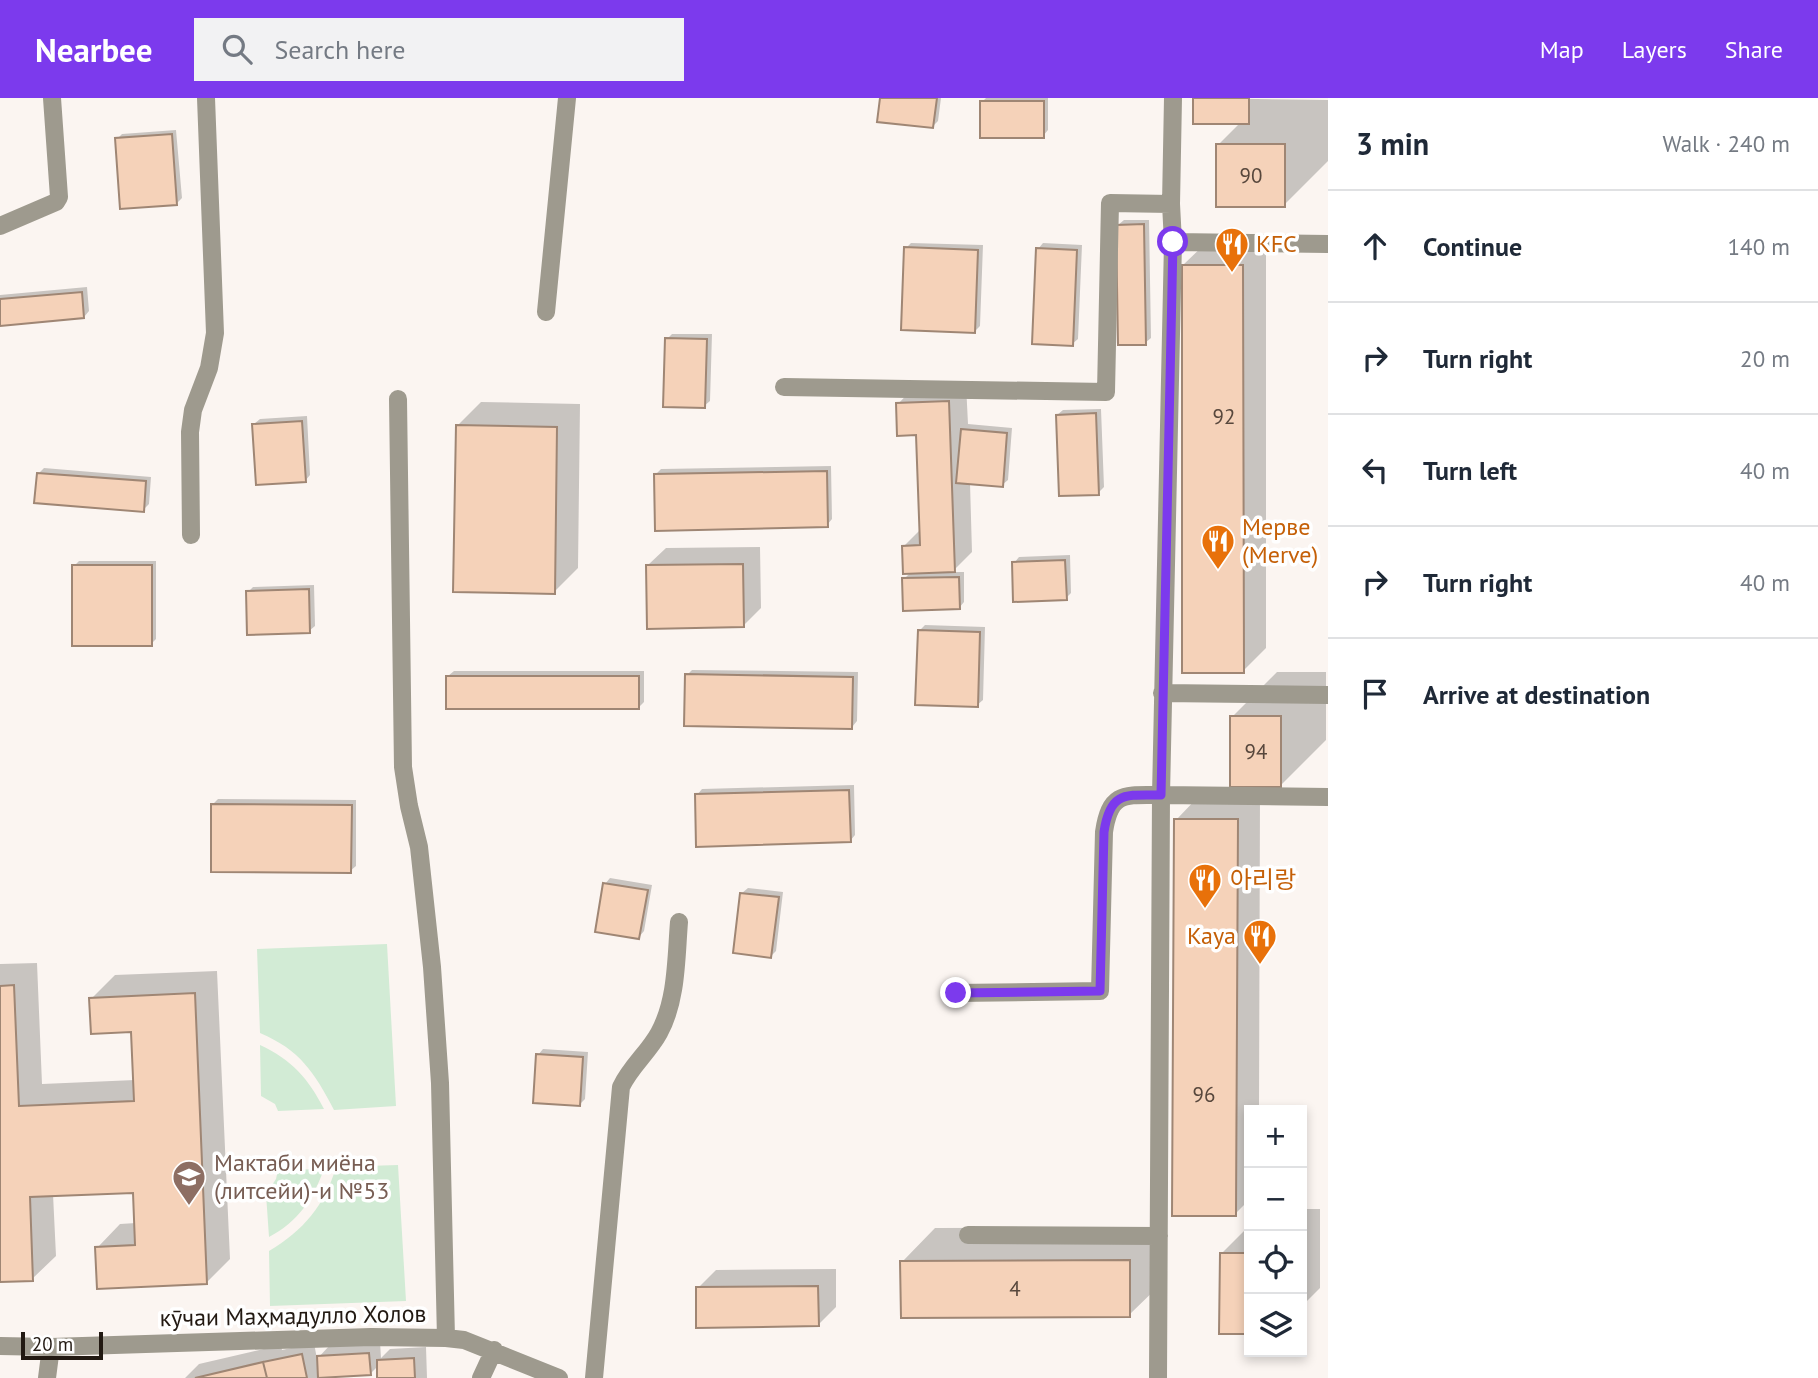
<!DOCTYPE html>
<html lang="en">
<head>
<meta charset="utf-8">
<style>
	:root { --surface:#fff; --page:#f2f2f3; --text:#1f2937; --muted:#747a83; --line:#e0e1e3; --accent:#7c3aed }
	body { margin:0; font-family:"PT Sans","Noto Sans KR",sans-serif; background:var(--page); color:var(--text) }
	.controls { position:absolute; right:21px; bottom:21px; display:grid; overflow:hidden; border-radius:0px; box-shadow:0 4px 10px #0003 }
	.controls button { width:63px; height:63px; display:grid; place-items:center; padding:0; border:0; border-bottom:2px solid var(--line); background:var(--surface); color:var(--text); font:35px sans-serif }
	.scale { position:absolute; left:21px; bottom:18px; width:82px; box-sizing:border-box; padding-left:7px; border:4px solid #221912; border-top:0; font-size:19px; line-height:24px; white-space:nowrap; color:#221912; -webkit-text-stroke:5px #fff; paint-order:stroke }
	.stop { position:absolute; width:21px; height:21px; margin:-16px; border:5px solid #7c3aed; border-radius:50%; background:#fff }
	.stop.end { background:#7c3aed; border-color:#fff; box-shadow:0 2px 7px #0008 }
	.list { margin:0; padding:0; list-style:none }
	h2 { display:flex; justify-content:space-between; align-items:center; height:91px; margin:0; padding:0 28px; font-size:30px }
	h2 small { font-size:23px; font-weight:400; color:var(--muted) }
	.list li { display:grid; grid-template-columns:46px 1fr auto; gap:21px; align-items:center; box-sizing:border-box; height:112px; padding:0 28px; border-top:2px solid var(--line) }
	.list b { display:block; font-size:26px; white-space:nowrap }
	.list em { font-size:23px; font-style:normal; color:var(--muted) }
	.icon { flex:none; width:38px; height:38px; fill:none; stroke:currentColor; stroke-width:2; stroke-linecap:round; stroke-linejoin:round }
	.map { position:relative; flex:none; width:1328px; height:1280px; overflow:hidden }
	header { display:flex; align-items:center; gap:42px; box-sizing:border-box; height:98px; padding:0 35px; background:var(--accent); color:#fff }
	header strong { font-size:33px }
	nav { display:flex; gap:38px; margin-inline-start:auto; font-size:24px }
	.search { width:490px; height:63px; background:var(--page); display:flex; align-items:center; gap:18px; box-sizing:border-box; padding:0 24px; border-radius:0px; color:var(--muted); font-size:26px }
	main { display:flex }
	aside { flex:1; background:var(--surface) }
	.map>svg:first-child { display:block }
</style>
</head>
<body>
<header>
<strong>Nearbee</strong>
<div class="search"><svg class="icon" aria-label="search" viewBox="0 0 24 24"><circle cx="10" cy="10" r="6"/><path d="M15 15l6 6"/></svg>Search here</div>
<nav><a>Map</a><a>Layers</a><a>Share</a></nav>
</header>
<main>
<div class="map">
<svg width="1328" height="1280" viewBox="0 0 1328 1280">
	<rect width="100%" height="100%" fill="#fbf5f1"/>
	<path fill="#d2ebd5" d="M387,846L396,1008L334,1012C314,974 300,952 260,935L257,851Z
		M260,947C292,962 308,980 324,1011L278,1013L275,1006L261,998Z
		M398,1067L406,1203L270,1208L269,1153C303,1133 325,1107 336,1069Z
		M324,1071C313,1101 298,1124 269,1139L266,1096L276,1081L278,1072Z"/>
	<path fill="#0003" d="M882,0H941L938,23L933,28Z
		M986,0H1048V32L1043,38L982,4Z
		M1195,0L1328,2V63L1284,107L1218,47L1240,25Z
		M176,32L182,100L176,106L117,41L122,36Z
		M1124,122H1149L1151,240L1145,245L1118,127Z
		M1207,144H1266V550L1243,573L1183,167Z
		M911,145L983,147L980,228L975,233L906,150Z
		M1043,145L1082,147L1078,241L1072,246L1038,151Z
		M87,189L89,213L84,219L0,226V197Z
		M672,236H712L710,303L704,308L667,241Z
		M966,286L968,326L1012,330L1008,382L1002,387L970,385L972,454L952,474H964V504L959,510L904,481L911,474L904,448L921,431L917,336L898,306L915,288Z
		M481,304L580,306L578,470L554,494L457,328Z
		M1101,311L1104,389L1098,395L1057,317L1063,312Z
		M307,318L310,377L305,383L254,326L260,321Z
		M831,368L832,421L827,427L655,377L661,371Z
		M44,370L151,379L149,406L143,412L38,376Z
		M760,449L761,510L743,528L648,467L666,450Z
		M1070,457L1071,495L1066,500L1014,465L1019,459Z
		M79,463H156V541L151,546L74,468Z
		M314,487L315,528L309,533L248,494L253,489Z
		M925,527L985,529L983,602L977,607L919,533Z
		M692,572L858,574L857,623L852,629L687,577Z
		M454,573H644V604L639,609L448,578Z
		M1277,574H1326V642L1281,687L1232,619Z
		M854,687L855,737L850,743L697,697L702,691Z
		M1199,698L1260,699L1259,1012H1249V1102L1235,1116L1176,722Z
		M218,701L356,702V768L350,773L213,706Z
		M610,780L652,787L644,833L639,839L605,786Z
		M748,790L783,794L776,853L771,858L742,795Z
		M37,865L42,986L135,982L133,932L91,901L115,877L217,873L230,1161L207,1184L97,1150L120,1126L136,1125L135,1093L53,1096L56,1158L32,1181L0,1183V866Z
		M543,951L588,954L585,1001L580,1006L538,957Z
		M1302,1111H1320V1190L1302,1208Z
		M1249,1128V1235L1221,1234V1156Z
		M1163,1129V1184L1129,1217L902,1164L935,1130Z
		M836,1171V1209L818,1227L698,1190L716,1172Z
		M380,1244L381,1260L390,1251L426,1249L427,1280H379V1267L370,1276L321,1280H185L199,1266L281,1247L282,1252L314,1245L317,1261L330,1247Z"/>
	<path fill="#f5d2b9" stroke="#9f8674" stroke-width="2" d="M880,0H937L933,30L877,24Z
		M1193,0H1249V26H1193Z
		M980,3H1044V40H980Z
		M172,36L177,107L120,111L115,40Z
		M1216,46H1285V109H1216Z
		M1144,126L1146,247H1118L1116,127Z
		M904,149L978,152L975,235L901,232Z
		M1036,150L1077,152L1073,248L1032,246Z
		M1182,167H1243L1244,575H1182Z
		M82,194L84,220L0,228V201Z
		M665,240L707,241L705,310L663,309Z
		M949,303L955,474L903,476L902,448L920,447L916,337L897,338L896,305Z
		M1096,315L1099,397L1059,398L1056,317Z
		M302,323L306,384L256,387L252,326Z
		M456,327L557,329L555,496L453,494Z
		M961,331L1007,335L1003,389L956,385Z
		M827,373L828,429L655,433L654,376Z
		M37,375L146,383L144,414L34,405Z
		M1065,462L1067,502L1013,504L1012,464Z
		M743,466L744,529L647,531L646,467Z
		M72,467H152V548H72Z
		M959,479L960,511L903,513L902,480Z
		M309,491L310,535L247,537L246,493Z
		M918,532L980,534L978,609L915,607Z
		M685,576L853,579L852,631L684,628Z
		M446,578H639V611H446Z
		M1230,618H1281V689H1230Z
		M849,692L851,744L696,749L695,696Z
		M211,706L352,707L351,775L211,774Z
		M1174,721H1238L1236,1118H1172Z
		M603,785L648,792L639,841L595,834Z
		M740,795L779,799L771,860L733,855Z
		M14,887L19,1008L134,1003L131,934L91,936L89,900L195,895L207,1186L97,1191L95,1149L135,1147L133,1095L30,1099L33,1183L0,1184V888Z
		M536,956L583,959L580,1008L533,1005Z
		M1220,1155H1249V1236H1219Z
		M1130,1162V1219L901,1220L900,1163Z
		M818,1188L819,1228L696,1230V1189Z
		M369,1255L371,1277L318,1280L317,1258Z
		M302,1256L307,1280H267L263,1264Z
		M414,1260L415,1280H377V1262Z
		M263,1264L267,1280H195Z"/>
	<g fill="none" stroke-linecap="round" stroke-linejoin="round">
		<path stroke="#9e9a8e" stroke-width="18" d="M0,128L56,104L59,99L52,0
			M1173,144L1328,146
			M546,214L567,0
			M784,289L1106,294L1110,105L1171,106
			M398,301L403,669L409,708L419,749L432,869L440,985L446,1240
			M191,437L190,334L193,312L209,270L215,235L206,0
			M1162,595L1328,597
			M956,895L1100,893L1104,734C1110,693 1125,697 1161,697L1173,144L1171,106L1173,0
			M968,1137L1159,1138
			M0,1248L51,1249
			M47,1280L51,1249L371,1239L446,1240L464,1242L559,1280
			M481,1280L494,1252
			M594,1280L621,989C631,968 648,955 659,935C677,902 676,861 679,824
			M1158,1280L1161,697L1328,699"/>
	</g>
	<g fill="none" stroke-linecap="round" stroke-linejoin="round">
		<path stroke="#7c3aed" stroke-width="9" d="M956,895L1100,893L1104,734C1110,693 1125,697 1161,697L1173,144"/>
	</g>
	<defs>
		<symbol id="restaurant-pin" viewBox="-11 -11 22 30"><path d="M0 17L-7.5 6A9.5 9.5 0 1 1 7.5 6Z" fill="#e8710a" stroke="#fff"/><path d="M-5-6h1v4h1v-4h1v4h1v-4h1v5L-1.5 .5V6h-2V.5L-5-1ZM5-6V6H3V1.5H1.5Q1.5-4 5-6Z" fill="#fff"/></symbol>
		<symbol id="school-pin" viewBox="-11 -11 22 30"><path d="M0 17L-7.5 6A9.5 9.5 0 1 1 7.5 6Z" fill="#8d6e63" stroke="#fff"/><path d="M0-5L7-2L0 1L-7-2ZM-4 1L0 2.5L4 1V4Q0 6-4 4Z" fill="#fff"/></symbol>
	</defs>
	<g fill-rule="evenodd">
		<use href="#restaurant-pin" x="1213" y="127" width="38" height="52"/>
		<use href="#restaurant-pin" x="1199" y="424" width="38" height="52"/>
		<use href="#restaurant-pin" x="1186" y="763" width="38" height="52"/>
		<use href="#restaurant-pin" x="1241" y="819" width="38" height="52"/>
		<use href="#school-pin" x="170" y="1060" width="38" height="52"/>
	</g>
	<g text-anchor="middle" stroke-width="7" stroke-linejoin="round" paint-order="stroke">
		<g font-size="21" fill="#57473c">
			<text x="1251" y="85">90</text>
			<text x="1224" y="326">92</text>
			<text x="1256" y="661">94</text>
			<text x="1204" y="1004">96</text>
			<text x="1015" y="1198">4</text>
		</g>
		<g font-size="24" fill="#c56008" stroke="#fff" text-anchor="start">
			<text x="1256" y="154">KFC</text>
			<text x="1242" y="437">Mерве<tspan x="1242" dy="28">(Merve)</tspan></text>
			<text x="1230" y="790">아리랑</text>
			<text x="1236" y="846" text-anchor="end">Kaya</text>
		</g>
		<g font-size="24" fill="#785e54" stroke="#fff" text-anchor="start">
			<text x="214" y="1073">Мактаби миёна<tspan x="214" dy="28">(литсейи)-и №53</tspan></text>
		</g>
		<g font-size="24" fill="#221912" stroke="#fff">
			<text transform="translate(293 1218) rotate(-1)" y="8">кӯчаи Маҳмадулло Холов</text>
		</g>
	</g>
</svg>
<div class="controls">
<button>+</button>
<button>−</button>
<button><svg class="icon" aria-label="locate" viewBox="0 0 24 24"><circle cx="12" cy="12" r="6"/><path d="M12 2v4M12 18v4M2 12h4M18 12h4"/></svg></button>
<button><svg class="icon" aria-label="layers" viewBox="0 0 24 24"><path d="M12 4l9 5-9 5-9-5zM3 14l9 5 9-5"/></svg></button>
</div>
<div class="scale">20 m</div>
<div class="stop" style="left:1173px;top:144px"></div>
<div class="stop end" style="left:956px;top:895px"></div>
</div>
<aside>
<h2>3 min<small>Walk · 240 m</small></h2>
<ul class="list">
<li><svg class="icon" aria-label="ahead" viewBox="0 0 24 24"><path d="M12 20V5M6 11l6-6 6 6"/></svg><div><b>Continue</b></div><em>140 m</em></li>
<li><svg class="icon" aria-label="right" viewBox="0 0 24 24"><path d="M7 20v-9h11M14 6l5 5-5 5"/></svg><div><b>Turn right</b></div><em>20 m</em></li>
<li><svg class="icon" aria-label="left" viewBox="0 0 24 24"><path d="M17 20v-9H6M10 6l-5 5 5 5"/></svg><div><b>Turn left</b></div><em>40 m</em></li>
<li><svg class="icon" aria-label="right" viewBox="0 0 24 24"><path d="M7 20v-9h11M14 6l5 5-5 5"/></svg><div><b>Turn right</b></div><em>40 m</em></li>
<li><svg class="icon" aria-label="arrive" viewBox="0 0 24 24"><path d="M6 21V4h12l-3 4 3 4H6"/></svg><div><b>Arrive at destination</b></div></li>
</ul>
</aside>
</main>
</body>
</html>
